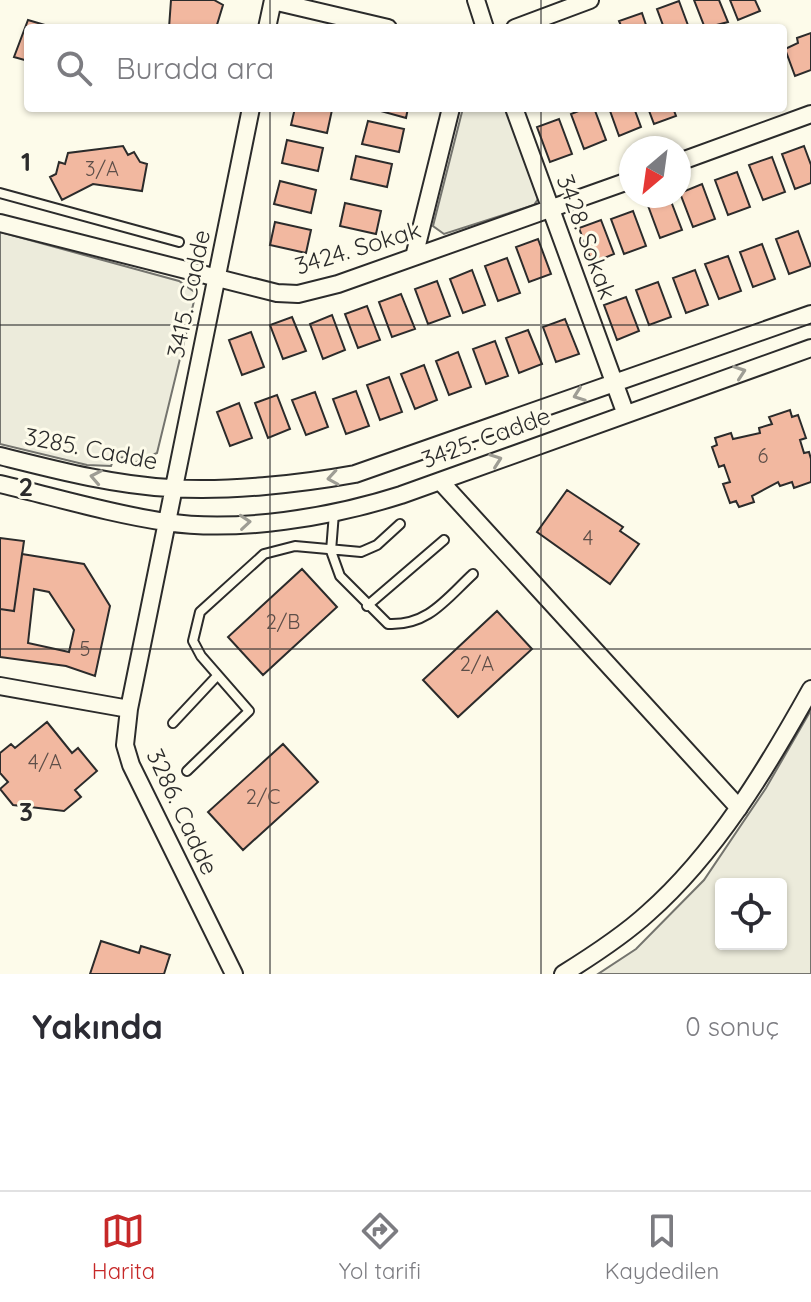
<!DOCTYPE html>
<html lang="tr">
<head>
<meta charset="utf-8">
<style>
	:root { --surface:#fff; --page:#f7f7f7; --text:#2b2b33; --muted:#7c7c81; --line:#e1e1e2; --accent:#c62828 }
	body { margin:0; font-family:Quicksand,sans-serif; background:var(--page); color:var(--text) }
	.controls { position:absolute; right:24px; bottom:24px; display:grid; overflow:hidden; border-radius:8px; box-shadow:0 2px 6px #0004 }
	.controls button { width:72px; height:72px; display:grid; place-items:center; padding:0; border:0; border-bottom:2px solid var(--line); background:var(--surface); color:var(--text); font:40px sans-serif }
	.compass { position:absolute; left:619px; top:136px; width:72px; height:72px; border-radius:50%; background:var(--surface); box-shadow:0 2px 6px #0004; rotate:209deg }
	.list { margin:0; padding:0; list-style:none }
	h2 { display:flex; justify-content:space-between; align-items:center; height:104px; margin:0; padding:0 32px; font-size:34px }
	h2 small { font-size:26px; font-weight:400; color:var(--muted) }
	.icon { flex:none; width:44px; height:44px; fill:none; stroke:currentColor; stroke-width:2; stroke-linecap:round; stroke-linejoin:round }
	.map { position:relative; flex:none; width:811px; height:974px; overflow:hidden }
	.search { position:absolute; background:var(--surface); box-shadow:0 2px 6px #0004; left:24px; right:24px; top:24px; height:88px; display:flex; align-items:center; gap:20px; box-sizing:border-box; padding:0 28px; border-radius:8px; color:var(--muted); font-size:30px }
	.sheet { height:216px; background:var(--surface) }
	nav { display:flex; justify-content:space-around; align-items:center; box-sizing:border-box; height:112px; border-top:2px solid var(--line); background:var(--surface); font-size:22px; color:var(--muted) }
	nav a { display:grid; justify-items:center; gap:4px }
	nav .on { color:var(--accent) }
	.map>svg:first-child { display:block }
</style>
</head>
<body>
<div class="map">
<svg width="811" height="974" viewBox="0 0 811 974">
	<rect width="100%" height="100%" fill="#fdfbea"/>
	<path fill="#ecebdb" stroke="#74746e" stroke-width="2" fill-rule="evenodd" d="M463,108H506L538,199L534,205L444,234L433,226Z
		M0,232L179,281L196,293L157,453L132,464L129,457L114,458L111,466L87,465L0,444Z
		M811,710V974H598L636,949L704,880L766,788ZM721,884H781V944H721Z"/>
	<path fill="#f2b8a0" stroke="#2b2b2b" stroke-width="2" fill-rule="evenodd" d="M171,0H214L223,5L216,28H169Z
		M694,0H719L728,22L705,28Z
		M730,0H755L760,11L738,20Z
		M679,1L689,28H664L657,9Z
		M642,13L647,28H622L619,21Z
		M28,20L55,28H28V61L14,57Z
		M811,33V70L795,76L785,49L798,43L797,38Z
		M295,108L332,110L327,133L291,125Z
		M370,108H408L406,118Z
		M586,108H594L606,140L584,149L571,114Z
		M609,108H634L641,127L619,136Z
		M648,108H673L676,116L654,124Z
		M559,119L572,154L550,162L537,127Z
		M368,121L404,129L399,152L362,144Z
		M287,140L323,148L318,171L282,163Z
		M123,146L128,155L134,152L140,162L147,164L142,191L93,184L62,200L50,177L56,174L59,162L65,164L68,153Z
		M804,146L811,165V183L795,189L782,154Z
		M356,156L392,164L387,187L351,179Z
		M772,157L785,192L763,200L749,165Z
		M737,172L750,207L728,215L715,180Z
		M280,181L316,190L311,213L274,204Z
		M702,184L715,219L693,227L680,193Z
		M669,196L682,230L660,238L647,203Z
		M345,203L381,211L376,234L340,226Z
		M633,211L646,246L624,254L611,219Z
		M601,220L614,254L592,263L579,228Z
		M275,222L311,230L306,253L270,245Z
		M798,231L811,266L789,274L776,239Z
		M538,239L551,274L529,282L516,247Z
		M762,244L775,279L753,287L740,252Z
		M728,256L741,291L719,299L705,264Z
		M507,258L520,293L498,301L485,266Z
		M472,270L485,305L463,313L450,279Z
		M695,270L708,305L686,313L673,278Z
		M437,281L450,316L428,324L415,289Z
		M658,282L671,317L649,325L636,290Z
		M401,294L415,329L392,337L379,302Z
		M626,297L639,331L617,340L604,305Z
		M367,306L380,340L358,348L345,314Z
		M332,315L345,350L323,359L310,324Z
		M292,317L306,351L283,359L270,325Z
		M565,319L579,354L556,362L543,327Z
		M528,330L542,364L519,373L506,338Z
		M251,332L264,367L242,375L229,340Z
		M495,341L508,376L486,384L473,349Z
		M458,352L471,387L449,395L436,361Z
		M424,365L437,400L415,409L401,374Z
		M389,377L402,412L380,420L367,385Z
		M356,391L369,426L346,434L333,399Z
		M315,392L328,427L306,435L292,400Z
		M277,395L290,429L268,438L255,403Z
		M239,403L252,438L230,446L217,412Z
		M790,410L792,417L798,415L806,438L800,440L804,453L809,452L811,459V482L794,488L792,482L780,486L778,482L752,496L754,502L739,507L736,501L730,503L723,484L730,482L724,465L719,467L712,447L717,445L715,438L731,433L733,439L760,433L759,428L772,424L769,417Z
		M567,490L623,527L620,531L639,544L610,584L537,532Z
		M0,538L24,541L14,611L0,609Z
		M22,554L84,564L110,606L95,676L66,666L0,657V609L14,611ZM34,589L49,592L74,630L69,652L28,643Z
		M302,569L337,607L263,675L228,637Z
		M497,611L532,649L458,717L423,680Z
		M47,722L72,753L78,748L97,771L75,790L81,797L64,811L13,805L0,789L8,782L0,773V753L11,744L15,748Z
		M283,744L318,782L243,850L208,812Z
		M101,941L139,953L141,946L170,955L164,974H90Z"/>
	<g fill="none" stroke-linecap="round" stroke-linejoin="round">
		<defs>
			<path id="lane" d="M0,193L179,242
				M334,513L331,551L340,576L388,624C428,626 446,599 473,574
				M367,606L444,540
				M173,723L216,677
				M187,771L249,711L201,656L193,641L200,612L264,554L295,546L361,552L377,545L400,524"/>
			<path id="street" d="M476,0L485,28
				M273,1L388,28
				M267,28L273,0
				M515,28L590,0
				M514,108L625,412
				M679,162L811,114
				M0,223L277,293L298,294L338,284L631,180
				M414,257L451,108
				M0,456C56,470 113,485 170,488C226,492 300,484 355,474L811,314
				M440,481L739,808
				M0,484C55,497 111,514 166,522C238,533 332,517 401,495L811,348
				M0,686L129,709
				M234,974L131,765L125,745L129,709L251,108
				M563,974C592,956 623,936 648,913C716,853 767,768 811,689"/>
		</defs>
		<use href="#lane" stroke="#2b2b2b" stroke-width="12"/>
		<use href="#street" stroke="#2b2b2b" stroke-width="20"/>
		<use href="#lane" stroke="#fdfbea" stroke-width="8"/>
		<use href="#street" stroke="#fdfbea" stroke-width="16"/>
	</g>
	<defs><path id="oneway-chevron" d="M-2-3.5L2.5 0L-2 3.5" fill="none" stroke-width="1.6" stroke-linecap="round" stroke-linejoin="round" transform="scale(2)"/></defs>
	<g stroke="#9e9d94">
		<use href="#oneway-chevron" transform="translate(740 372) rotate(-19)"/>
		<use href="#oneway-chevron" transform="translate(579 395) rotate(160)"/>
		<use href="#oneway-chevron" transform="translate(496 460) rotate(-20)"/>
		<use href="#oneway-chevron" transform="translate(96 477) rotate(-169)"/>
		<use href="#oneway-chevron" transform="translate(333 478) rotate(171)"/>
		<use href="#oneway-chevron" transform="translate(245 522) rotate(-5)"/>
	</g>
	<path fill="none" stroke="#2b2b2b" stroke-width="2" stroke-opacity="0.55" d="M270,0V28M541,0V28M270,108V974M541,108V974M0,325H811M0,649H811"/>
	<g text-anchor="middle" stroke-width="6" stroke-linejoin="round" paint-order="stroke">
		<g font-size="20" fill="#5d4e48">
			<text x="102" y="176">3/A</text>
			<text x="763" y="463">6</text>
			<text x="588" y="545">4</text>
			<text x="283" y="629">2/B</text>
			<text x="85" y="656">5</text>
			<text x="477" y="671">2/A</text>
			<text x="45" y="769">4/A</text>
			<text x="263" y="804">2/C</text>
		</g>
		<g font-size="24" fill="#2b2b2b" stroke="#fdfbea">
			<text transform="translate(586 237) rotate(70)" y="8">3428. Sokak</text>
			<text transform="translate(358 248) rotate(-17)" y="8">3424. Sokak</text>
			<text transform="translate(189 294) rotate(-78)" y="8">3415. Cadde</text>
			<text transform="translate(486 438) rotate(-20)" y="8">3425. Cadde</text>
			<text transform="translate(91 449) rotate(11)" y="8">3285. Cadde</text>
			<text transform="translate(182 812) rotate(65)" y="8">3286. Cadde</text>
		</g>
	</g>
	<g font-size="26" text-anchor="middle" font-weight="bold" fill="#2b2b2b" stroke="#fdfbea" stroke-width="6" stroke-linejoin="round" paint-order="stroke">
		<text x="26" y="171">1</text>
		<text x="26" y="496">2</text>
		<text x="26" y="821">3</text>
	</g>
</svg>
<div class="controls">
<button><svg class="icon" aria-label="locate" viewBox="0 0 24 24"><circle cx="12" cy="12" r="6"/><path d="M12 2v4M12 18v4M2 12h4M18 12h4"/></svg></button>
</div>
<svg class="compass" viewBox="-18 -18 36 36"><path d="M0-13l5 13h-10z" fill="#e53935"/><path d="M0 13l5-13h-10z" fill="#7c7c81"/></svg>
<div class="search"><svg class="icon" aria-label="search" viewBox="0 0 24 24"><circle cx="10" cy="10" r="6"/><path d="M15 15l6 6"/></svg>Burada ara</div>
</div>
<section class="sheet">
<h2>Yakında<small>0 sonuç</small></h2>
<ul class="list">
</ul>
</section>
<nav>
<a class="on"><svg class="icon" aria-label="map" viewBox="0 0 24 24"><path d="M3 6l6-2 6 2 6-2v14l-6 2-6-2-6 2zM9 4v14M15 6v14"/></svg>Harita</a>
<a><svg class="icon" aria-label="directions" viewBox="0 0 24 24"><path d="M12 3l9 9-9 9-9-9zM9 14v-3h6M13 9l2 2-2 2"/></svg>Yol tarifi</a>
<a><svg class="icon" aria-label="saved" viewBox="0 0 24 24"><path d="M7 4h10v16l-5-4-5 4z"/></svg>Kaydedilen</a>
</nav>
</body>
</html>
